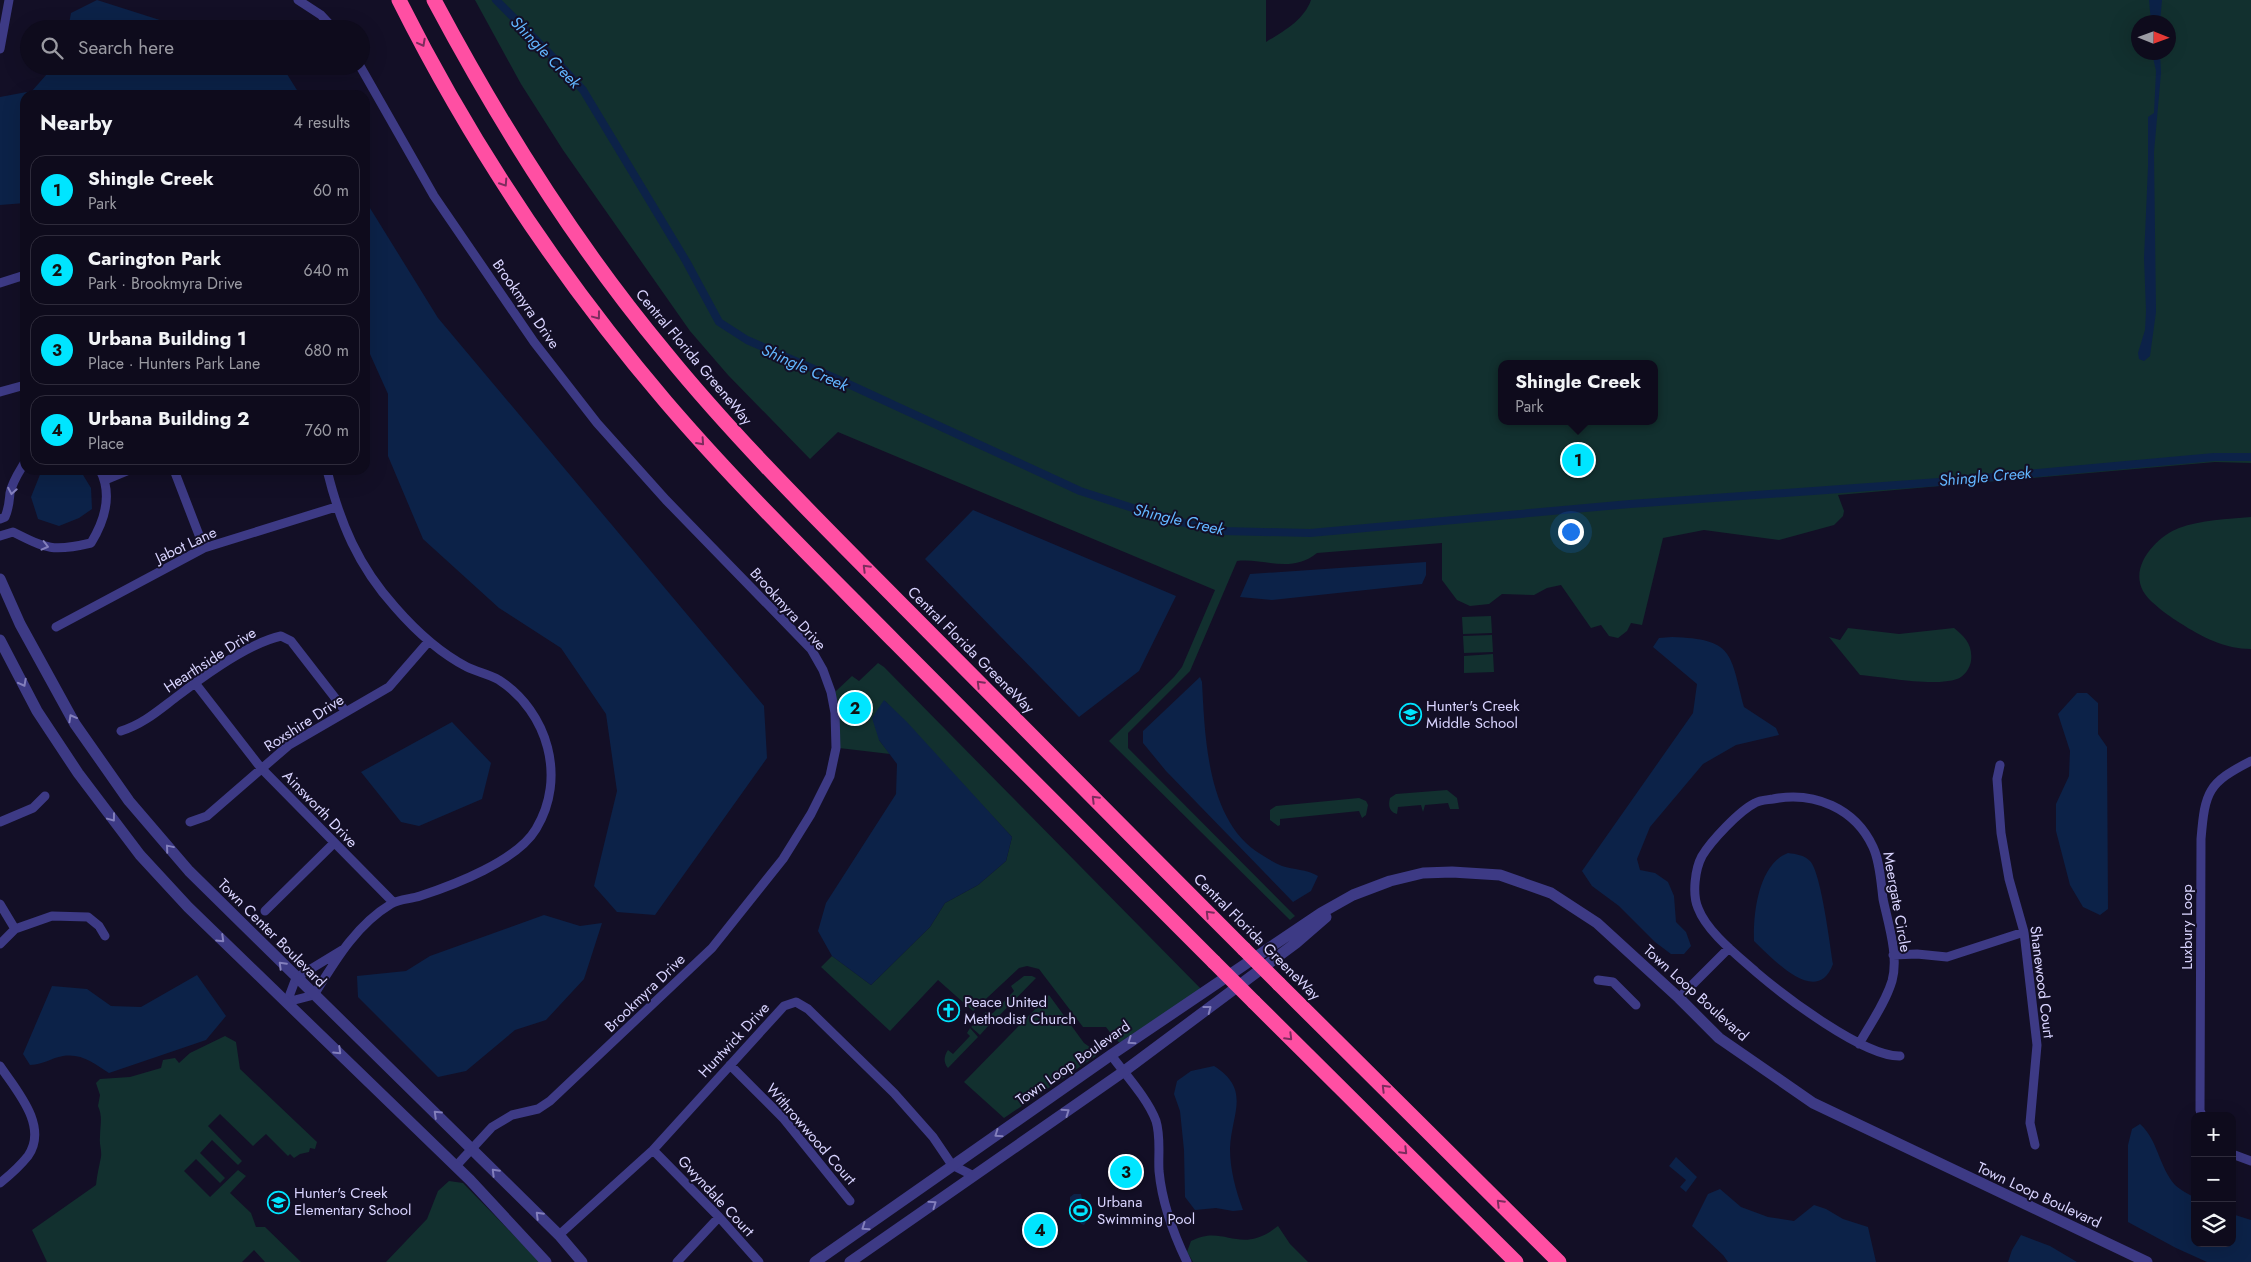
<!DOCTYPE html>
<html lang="en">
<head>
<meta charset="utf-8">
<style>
	:root { --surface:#0e0b1c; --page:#171425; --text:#f1f3f6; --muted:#9b9ba3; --line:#2e2b3b; --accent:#00e5ff }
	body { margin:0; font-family:Jost,sans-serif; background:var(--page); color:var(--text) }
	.controls { position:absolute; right:15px; bottom:15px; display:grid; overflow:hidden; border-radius:10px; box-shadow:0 5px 20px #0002 }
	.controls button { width:45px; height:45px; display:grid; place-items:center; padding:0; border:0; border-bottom:1px solid var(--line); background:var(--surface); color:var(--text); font:25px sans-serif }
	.compass { position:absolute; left:2131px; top:15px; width:45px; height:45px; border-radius:50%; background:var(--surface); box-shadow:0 5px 20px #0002; rotate:91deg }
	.you { position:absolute; left:1570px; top:531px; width:18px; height:18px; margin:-12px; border:4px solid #fff; border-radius:50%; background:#1a73e8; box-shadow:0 0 0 8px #1a73e833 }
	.badge { display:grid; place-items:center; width:32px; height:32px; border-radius:50%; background:var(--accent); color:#111; font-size:16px; font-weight:700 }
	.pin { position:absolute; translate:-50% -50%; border:2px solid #fff; box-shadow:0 1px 5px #0006 }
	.popup { position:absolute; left:1498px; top:360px; width:160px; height:65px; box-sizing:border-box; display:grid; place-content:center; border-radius:10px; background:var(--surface); filter:drop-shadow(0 1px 4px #0005); font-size:16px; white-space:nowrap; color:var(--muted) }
	.popup b { font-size:19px; color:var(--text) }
	.popup::after { content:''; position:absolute; left:50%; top:100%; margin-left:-10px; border:10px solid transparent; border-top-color:var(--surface) }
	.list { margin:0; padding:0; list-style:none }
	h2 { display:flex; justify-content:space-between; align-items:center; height:65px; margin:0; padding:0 20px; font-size:21px }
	h2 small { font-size:16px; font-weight:400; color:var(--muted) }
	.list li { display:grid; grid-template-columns:32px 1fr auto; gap:15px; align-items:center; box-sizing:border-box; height:70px; margin:0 10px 10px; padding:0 10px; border:1px solid var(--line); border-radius:15px }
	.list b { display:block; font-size:19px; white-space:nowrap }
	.list p { margin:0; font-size:16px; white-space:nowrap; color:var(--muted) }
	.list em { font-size:16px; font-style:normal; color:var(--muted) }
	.icon { flex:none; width:28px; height:28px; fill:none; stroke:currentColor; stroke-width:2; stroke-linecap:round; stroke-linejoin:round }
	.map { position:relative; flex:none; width:2251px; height:1262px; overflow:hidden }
	.search { position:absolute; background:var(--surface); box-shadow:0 5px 20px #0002; left:20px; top:20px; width:350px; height:55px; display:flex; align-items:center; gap:12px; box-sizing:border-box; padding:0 18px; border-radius:28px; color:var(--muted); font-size:19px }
	.panel { position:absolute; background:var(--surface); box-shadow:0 5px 20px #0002; left:20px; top:90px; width:350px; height:385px; border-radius:15px }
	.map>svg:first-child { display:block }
</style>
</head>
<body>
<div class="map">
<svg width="2251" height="1262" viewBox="0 0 2251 1262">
	<rect width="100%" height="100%" fill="#130f26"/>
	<path fill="#12302f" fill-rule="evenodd" d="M475,0H1266V42C1284,31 1304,20 1311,0H2251V463L2215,462L1838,495L1844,511L1843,516L1834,525L1779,540L1704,530L1663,538L1642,625L1631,623L1627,631L1618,638L1609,636L1601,625L1591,628L1561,585L1547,588L1534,595L1502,594L1489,604L1470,606L1457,600L1442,580V543L1317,553C1291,574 1265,558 1237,561L1190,671L1128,733V748L1295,916L1290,920L1109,741L1174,677L1182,667L1215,590L838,432L810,459L728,375L690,331L563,150L521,84ZM2138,22H2168V52H2138ZM1502,364H1654V421H1502Z
		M2251,517V649C2225,649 2202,637 2180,623C2169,616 2149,602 2143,591C2129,565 2158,536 2179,528C2201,520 2227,519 2251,517Z
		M1491,616L1492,633L1463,634L1462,617Z
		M1848,628L1899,634L1954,628C1965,637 1973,645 1971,661C1970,668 1964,677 1957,679C1934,687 1885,677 1860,675L1829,637L1840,640Z
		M1492,635L1493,652L1464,653L1463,636Z
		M1493,654L1494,672L1464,673V656Z
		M878,663L884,667L1204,992L1124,1046L1115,1039L1106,1027H1083L1039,969L1027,966L1019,968L973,1011L938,980L890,1031L821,967L832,956L871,985L930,927L945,903L978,885L1006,861L1012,837L885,701L879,740L890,754L839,748V715L835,692L852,676L859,681Z
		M1447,790L1457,798L1459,809H1450L1448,803L1425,805L1423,812L1421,805L1398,807L1397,814C1389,812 1388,805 1390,798L1396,794Z
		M1359,798L1366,801L1368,805L1366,815L1362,818L1359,811L1280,819V825L1278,826L1270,820V810L1276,806Z
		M1024,976H1032L1036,978L992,1023L983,1014L986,1012L990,1015L993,1013L1014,991L1011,986Z
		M1049,995L1084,1043L1094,1050L1096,1056L1004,1118L964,1082Z
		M982,1017L990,1024L980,1035L971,1027Z
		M970,1028L978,1037L948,1068C943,1062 944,1056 948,1050L953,1054L970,1036L967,1033Z
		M225,1036L236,1042L240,1069L317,1142L315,1149L310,1148L309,1152L300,1154L294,1158L290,1154L288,1156L266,1134L253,1146L220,1114L208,1126L242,1161L238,1165L212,1140L200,1153L225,1178L220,1183L196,1159L184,1171L210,1197L238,1170L246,1176L230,1193L251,1213L256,1227H265L301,1262H265L254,1250L242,1262H47L32,1230L96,1185C97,1175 99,1167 101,1157C102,1150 99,1144 100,1137C100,1125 103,1117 98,1106L100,1095L96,1083L100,1079L130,1077L161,1068L163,1060L175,1058L179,1063L190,1053Z
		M449,1181L463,1183L540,1262H386L427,1219L438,1191Z
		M1278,1226L1290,1244L1308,1262H1193L1187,1252L1191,1241C1225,1223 1239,1257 1278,1226Z"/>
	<path fill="#0c2248" d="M97,0L188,29H68L71,13Z
		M2149,0H2162L2160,22H2151Z
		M2152,53H2160L2161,73L2154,152L2156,312L2150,356L2144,361L2139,359L2138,353L2145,330L2146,311L2144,258L2148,167V117L2154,113L2156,71Z
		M54,66H282L300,95H25V203L0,205V97L32,91Z
		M365,200L438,318L764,706L767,758L655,915L617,912L594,886L617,791L606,714L561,648L499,608L423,539L388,456V394L365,343Z
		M44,470H80L91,488L92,509L79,518L59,526L38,519L31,497L41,472Z
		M973,510L1176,596L1139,671L1079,717L925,559Z
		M1426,562V575L1422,584L1272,600L1240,597L1250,574Z
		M1672,637C1734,639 1730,653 1744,707L1776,728L1779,735L1736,745L1703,764L1650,827L1637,859L1640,870L1655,873L1668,882L1674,896L1676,922L1686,932L1691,946L1684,954H1671L1655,942L1619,906L1592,886L1582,871L1693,713L1697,684L1653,647L1659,638Z
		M1200,677L1202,682C1205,738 1207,823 1262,855C1268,859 1275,863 1282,866C1294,870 1306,869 1318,876L1311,891L1293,902L1166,771L1143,743V731Z
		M2077,693H2087L2098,703V734L2107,747L2108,909L2100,915L2083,907L2070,885L2056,831V804L2069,776L2070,751L2058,714Z
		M884,700L906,721L1012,837L1006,861L978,885L945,903L930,927L871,985L832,956L818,931L826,903L896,794L897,764L879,740L872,718Z
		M452,722L491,763L482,799L419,826L401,822L361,772Z
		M1788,853C1796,854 1804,855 1810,861C1821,872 1830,945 1833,964C1817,1008 1773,959 1754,941C1753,912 1759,864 1788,853Z
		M544,915L580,926L602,923L584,979L546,1020L515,1030L466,1071L438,1077L358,997L357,976L406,971L430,956Z
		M197,975L226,1016L206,1040L109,1073C95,1064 82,1053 63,1056C51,1058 45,1064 30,1065L23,1054L52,986L87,989L111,1006L141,1007Z
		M1214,1066C1252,1090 1231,1114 1230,1149C1230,1170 1236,1191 1243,1210L1233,1211L1216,1208L1195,1210L1185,1197L1184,1150L1180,1111L1174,1094L1177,1081L1191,1071Z
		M2140,1124C2158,1140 2159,1167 2175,1185C2180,1190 2189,1194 2195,1198V1243H2232V1214L2251,1220V1262H2207L2176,1248L2128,1222V1145L2132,1129Z
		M1676,1157L1697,1177L1686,1192L1680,1187L1686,1180L1669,1166Z
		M1720,1189L1741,1207L1768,1217L1794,1221L1814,1205L1826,1209L1843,1219L1868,1227L1876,1262H1728L1723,1255L1692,1226L1708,1194Z
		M1074,1194H1081L1086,1222L1084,1225L1081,1224L1077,1209L1070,1205V1197Z
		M2021,1235L2050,1246L2077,1262H2008L2012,1250Z"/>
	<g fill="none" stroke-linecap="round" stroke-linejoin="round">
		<path stroke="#0c2248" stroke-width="8" d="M496,0L547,51L583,90L686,261L719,322L747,340L844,382L1080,491L1167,519L1222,531L1310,533L1630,504L1939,482L2214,457H2251"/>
		<path stroke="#3d3a85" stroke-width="9" d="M298,0L321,15L334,29
			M0,49L9,0
			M360,66L434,196L534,342L597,423L666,500L811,649L823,670L831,692L835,713L836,748L830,776L811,814L783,859L712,948L550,1101L538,1109L512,1115L492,1127L456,1166
			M0,283L25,275
			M0,392L25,385
			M174,470L204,548
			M105,480L129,470
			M0,519L5,517C9,508 9,503 10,493C12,482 19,472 25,462
			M0,536L13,532C47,549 53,552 91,543C105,520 113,495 100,470
			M56,627L204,548L336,507
			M195,683L261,768L393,902
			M121,731C144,724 160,709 179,695C205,675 249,643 281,636L291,641L346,712
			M2000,765L1997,779L2001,833L2009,879L2024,932L2037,1045L2030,1123L2035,1145
			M0,822L33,808L45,796
			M190,822L207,816L289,745L389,687L429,641
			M0,904L15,929
			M265,911L334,843
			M0,944L15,929L52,916L88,917L99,926L105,936
			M1893,955L1917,954L1947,957L2024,932
			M1598,980L1613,982L1636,1005
			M1679,998L1729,948
			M287,1002L314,995C335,961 356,925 391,904C399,899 411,899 420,896C454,885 517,861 536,829C567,778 548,712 499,680C489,674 477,672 467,667C440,653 415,630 395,607C358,566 340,523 327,470
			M287,1002L296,978L342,950
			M1859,1044C1870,1024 1885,1004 1892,981C1899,956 1888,923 1883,899C1881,883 1880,862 1873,847C1855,808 1814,791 1773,799C1767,800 1760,800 1755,803C1739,811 1711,841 1702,856C1695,869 1692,894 1698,908C1707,932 1737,955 1756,972C1784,996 1864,1057 1900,1056
			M1111,1055C1125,1074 1148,1099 1156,1121C1161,1137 1158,1155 1159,1171C1162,1203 1173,1233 1187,1262
			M730,1065L783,1118L850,1201
			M0,1066C16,1090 49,1126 28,1156C20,1166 10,1175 0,1183
			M2202,1116L2200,1110L2201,839C2205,791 2208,783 2251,761
			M653,1150L719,1217L759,1262
			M2232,1154L2251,1161
			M559,1235L653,1150L784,1006L796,1002L808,1009L894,1093L933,1137L952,1165L974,1176
			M677,1262L719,1217"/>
		<path stroke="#3d3a85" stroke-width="11" d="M0,579L20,624L75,724L129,801L189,871L559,1235L582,1262
			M0,640L37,711L78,773L140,855L188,907L470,1180L546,1262
			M815,1262L1111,1055L1321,913L1353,895L1390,881L1423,873L1452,872L1500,875L1551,893L1597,923L1679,998L1719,1038L1813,1103L2147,1262
			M850,1262L1123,1072L1296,943L1326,917"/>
		<path stroke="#ff4fa3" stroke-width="15" d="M399,0C471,144 562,280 666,402C738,486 817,563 895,642C1001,749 1107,855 1214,962
			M434,0C500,124 575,244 665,352C739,443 824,526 906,609C1019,723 1131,836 1244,949
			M1279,984L1559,1262
			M1254,1002L1516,1262"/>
		<path stroke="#ff4fa3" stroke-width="15" d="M1244,949L1279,984
			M1214,962L1254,1002"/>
	</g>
	<defs><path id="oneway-chevron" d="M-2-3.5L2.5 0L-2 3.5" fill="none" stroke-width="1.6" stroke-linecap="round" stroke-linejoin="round" transform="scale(1.25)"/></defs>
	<g stroke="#7d2c5e">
		<use href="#oneway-chevron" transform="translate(422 43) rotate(62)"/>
		<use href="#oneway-chevron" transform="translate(504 183) rotate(57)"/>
		<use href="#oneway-chevron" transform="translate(597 316) rotate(53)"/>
		<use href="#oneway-chevron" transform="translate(701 442) rotate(48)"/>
		<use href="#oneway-chevron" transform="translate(866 568) rotate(-135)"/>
		<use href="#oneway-chevron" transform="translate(980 684) rotate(-135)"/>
		<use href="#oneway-chevron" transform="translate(1095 799) rotate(-135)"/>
		<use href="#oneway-chevron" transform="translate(1209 914) rotate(-135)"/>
		<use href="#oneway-chevron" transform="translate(1289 1037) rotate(45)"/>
		<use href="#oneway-chevron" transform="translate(1385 1088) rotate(-135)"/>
		<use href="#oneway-chevron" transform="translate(1404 1151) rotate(45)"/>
		<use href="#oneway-chevron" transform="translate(1500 1203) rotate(-135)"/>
	</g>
	<g stroke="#837fbc">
		<use href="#oneway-chevron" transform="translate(12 491) rotate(100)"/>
		<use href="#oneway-chevron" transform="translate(45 546) rotate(14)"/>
		<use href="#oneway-chevron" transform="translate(23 683) rotate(62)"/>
		<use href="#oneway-chevron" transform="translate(72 718) rotate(-119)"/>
		<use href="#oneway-chevron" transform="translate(112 818) rotate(53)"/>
		<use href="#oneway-chevron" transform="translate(169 848) rotate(-130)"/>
		<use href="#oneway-chevron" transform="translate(221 939) rotate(44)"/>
		<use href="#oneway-chevron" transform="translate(282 965) rotate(-135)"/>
		<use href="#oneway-chevron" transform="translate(1208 1009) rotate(-37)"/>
		<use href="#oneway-chevron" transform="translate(1131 1041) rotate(146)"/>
		<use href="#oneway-chevron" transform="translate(338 1051) rotate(44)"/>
		<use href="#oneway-chevron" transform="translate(1066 1112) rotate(-35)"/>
		<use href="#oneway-chevron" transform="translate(437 1114) rotate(-136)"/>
		<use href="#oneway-chevron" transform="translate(998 1134) rotate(145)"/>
		<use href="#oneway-chevron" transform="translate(495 1172) rotate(-135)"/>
		<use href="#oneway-chevron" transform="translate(933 1204) rotate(-35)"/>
		<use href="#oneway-chevron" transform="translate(539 1215) rotate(-135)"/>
		<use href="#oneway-chevron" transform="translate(865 1227) rotate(145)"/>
	</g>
	<defs>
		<symbol id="school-ring" viewBox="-11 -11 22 22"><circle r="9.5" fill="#130f26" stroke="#00e5ff" stroke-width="1.5"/><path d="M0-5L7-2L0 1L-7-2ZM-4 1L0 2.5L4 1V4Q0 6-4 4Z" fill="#00e5ff"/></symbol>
		<symbol id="church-ring" viewBox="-11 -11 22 22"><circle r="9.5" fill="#130f26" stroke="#00e5ff" stroke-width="1.5"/><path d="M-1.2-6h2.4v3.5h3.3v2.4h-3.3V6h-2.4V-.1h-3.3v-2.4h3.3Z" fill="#00e5ff"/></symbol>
		<symbol id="stadium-ring" viewBox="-11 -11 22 22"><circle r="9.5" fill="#130f26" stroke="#00e5ff" stroke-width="1.5"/><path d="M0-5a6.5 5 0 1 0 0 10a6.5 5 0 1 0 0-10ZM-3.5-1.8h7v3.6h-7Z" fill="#00e5ff"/></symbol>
	</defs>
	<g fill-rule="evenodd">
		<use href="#school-ring" x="1398" y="702" width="25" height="25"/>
		<use href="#church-ring" x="936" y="998" width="25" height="25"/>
		<use href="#school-ring" x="266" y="1190" width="25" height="25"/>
		<use href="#stadium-ring" x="1068" y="1198" width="25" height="25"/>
	</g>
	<g text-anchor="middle" stroke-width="4" stroke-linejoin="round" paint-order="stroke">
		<g font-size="15" fill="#d9d4ff" stroke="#130f26">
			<text transform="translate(526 304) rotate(55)" y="5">Brookmyra Drive</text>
			<text transform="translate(694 357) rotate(50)" y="5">Central Florida GreeneWay</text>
			<text transform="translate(186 545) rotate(-25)" y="5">Jabot Lane</text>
			<text transform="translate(788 609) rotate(48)" y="5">Brookmyra Drive</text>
			<text transform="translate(971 650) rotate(45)" y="5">Central Florida GreeneWay</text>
			<text transform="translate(210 660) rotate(-33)" y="5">Hearthside Drive</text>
			<text transform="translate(304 723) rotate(-33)" y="5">Roxshire Drive</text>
			<text transform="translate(320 809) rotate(46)" y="5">Ainsworth Drive</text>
			<text transform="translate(1897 902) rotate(80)" y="5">Meergate Circle</text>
			<text transform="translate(2187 927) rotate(-90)" y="5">Luxbury Loop</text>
			<text transform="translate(272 933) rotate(45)" y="5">Town Center Boulevard</text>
			<text transform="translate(1257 937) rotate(45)" y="5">Central Florida GreeneWay</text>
			<text transform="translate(2042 982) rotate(83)" y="5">Shanewood Court</text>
			<text transform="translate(645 993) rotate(-44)" y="5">Brookmyra Drive</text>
			<text transform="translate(1696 993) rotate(42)" y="5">Town Loop Boulevard</text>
			<text transform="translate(734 1040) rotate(-47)" y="5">Huntwick Drive</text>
			<text transform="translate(1073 1063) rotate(-35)" y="5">Town Loop Boulevard</text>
			<text transform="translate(811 1134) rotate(49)" y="5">Withrowwood Court</text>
			<text transform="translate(2039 1195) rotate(25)" y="5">Town Loop Boulevard</text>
			<text transform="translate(716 1196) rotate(47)" y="5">Gwyndale Court</text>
		</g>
		<g font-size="15" fill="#d9d4ff" stroke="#130f26" text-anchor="start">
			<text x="1426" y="711">Hunter's Creek<tspan x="1426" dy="17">Middle School</tspan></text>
			<text x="964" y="1007">Peace United<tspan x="964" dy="17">Methodist Church</tspan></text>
			<text x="294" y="1198">Hunter's Creek<tspan x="294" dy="17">Elementary School</tspan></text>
			<text x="1097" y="1207">Urbana<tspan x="1097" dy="17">Swimming Pool</tspan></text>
		</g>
		<g font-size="16" font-style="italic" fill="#62b6ff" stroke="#130f26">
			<text transform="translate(546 52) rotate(46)" y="6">Shingle Creek</text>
			<text transform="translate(805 367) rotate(24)" y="6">Shingle Creek</text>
			<text transform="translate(1985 476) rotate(-5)" y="6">Shingle Creek</text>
			<text transform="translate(1179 519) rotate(13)" y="6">Shingle Creek</text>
		</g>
	</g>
</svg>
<div class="controls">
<button>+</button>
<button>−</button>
<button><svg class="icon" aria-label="layers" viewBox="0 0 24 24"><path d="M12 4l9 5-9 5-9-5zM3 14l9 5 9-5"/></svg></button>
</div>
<svg class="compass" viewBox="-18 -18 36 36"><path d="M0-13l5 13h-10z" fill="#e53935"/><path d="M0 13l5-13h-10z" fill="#9b9ba3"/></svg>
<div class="you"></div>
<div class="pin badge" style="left:1578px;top:460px">1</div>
<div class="popup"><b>Shingle Creek</b>Park</div>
<div class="pin badge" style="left:855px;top:708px">2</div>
<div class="pin badge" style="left:1126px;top:1172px">3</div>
<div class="pin badge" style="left:1040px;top:1230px">4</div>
<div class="search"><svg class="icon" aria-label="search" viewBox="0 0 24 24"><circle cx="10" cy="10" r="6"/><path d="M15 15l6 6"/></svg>Search here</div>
<section class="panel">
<h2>Nearby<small>4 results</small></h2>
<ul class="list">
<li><span class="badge">1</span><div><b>Shingle Creek</b><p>Park</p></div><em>60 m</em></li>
<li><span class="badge">2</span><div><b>Carington Park</b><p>Park · Brookmyra Drive</p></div><em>640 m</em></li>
<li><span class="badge">3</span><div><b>Urbana Building 1</b><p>Place · Hunters Park Lane</p></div><em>680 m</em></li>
<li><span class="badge">4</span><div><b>Urbana Building 2</b><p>Place</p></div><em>760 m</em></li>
</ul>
</section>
</div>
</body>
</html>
